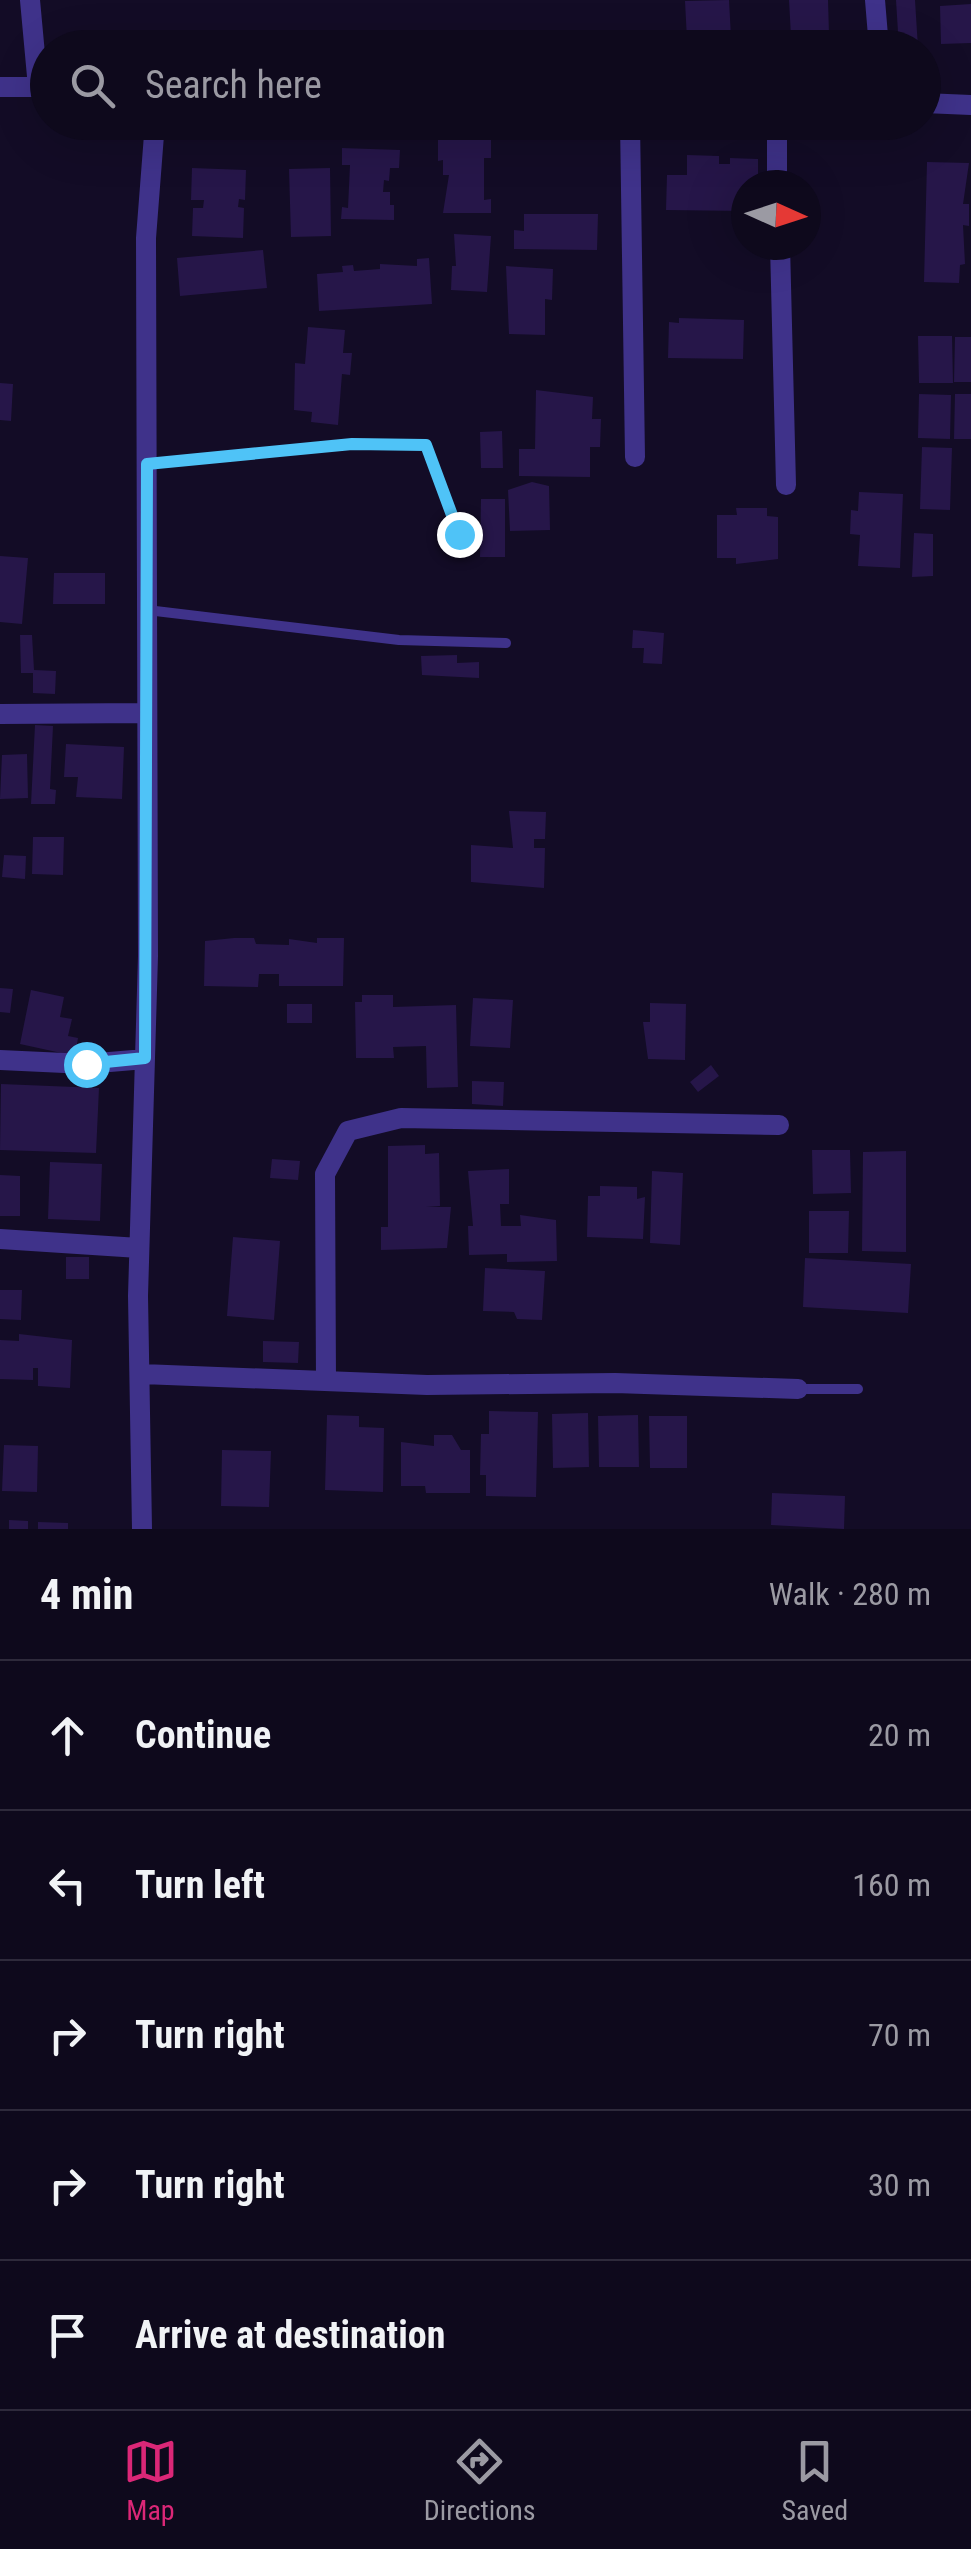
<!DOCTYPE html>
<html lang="en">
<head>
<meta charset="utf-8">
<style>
	:root { --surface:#0e091c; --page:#1c1729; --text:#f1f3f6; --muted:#9b9aa3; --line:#2e2a3b; --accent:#db2777 }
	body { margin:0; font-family:"Roboto Condensed",sans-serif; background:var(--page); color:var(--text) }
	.compass { position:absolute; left:731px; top:170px; width:90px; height:90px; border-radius:50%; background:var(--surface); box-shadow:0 10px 40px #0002; rotate:93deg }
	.stop { position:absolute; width:30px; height:30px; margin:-22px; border:8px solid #4fc3f7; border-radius:50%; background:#fff }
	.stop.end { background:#4fc3f7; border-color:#fff; box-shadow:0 2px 10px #0008 }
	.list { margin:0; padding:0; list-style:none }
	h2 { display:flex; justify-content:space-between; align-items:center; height:130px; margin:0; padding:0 40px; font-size:42px }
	h2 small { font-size:32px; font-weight:400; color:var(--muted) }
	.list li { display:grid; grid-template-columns:65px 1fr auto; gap:30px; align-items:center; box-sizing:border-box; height:150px; padding:0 40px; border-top:2px solid var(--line) }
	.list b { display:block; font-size:38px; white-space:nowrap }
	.list em { font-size:32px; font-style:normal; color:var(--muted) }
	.icon { flex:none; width:55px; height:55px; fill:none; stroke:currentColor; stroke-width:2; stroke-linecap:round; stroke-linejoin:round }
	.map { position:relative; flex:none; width:971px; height:1529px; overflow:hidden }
	.search { position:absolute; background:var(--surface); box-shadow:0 10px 40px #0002; left:30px; right:30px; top:30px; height:110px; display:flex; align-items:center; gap:25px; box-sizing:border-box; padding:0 35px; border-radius:55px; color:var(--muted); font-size:38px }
	.sheet { height:880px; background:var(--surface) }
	nav { display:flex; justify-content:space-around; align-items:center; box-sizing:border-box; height:140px; border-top:2px solid var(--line); background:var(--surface); font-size:28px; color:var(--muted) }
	nav a { display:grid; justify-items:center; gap:5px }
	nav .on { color:var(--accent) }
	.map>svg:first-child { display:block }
</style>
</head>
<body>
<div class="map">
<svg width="971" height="1529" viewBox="0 0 971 1529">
	<rect width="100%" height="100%" fill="#130c26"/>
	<path fill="#261649" d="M729,0L731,37L687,39L685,1Z
		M789,0H828L829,34L791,36Z
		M896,0H915L918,48H899Z
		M971,4V43L941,44L940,6Z
		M491,139V158H484V200L491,199V213H443L449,175H443V160L438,161V140Z
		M342,148L400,150L399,168H390L389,181L384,180L383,192H390V205H394V220L341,219L342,207L348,208L350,165H342Z
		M687,155L719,156V164H730V158L758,159V185H746V211L666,210L667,175H687Z
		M927,162L969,163L963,204H969V226L963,225L965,264L960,265L959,283L924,282Z
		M192,168L246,170L245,200L239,199L238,207L244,208L243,238L192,236L193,208H203L204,200H191Z
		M330,168L331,236L291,237L289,169Z
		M524,214H598L597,250L514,249V230L524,231Z
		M454,234L491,236L487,292L451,290L452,266H456Z
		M263,250L267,288L180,296L177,258Z
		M429,258L432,304L319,311L317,274L343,272L342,266L353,265L354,271L380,269V264L417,266V259Z
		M506,266L553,269L552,300L545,299V335L509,334Z
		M679,318L744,320L743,359L668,358L669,322L679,323Z
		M308,327L345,330L343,353H352L350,375L342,374L338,425L311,422L312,412L294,410L295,363L305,364Z
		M918,336H952L953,383H919Z
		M955,337H971V382H954Z
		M0,383L13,384L11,421L0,420Z
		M536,390L593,397L592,419H601L600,447H590V477L519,476V449H535Z
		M919,394L951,395L950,439L918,438Z
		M955,394H971V439H954Z
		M502,431L503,468H481L480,432Z
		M922,447L952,448L950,510L920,509Z
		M532,482L549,486L550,530L510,531L508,490Z
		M859,492L903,494L900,568L858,566L860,535L850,534L851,510L858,511Z
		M481,499H505V557H480Z
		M736,508H767V516L778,517V559L736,564V558H717V515H737Z
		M914,533L933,534V576L912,577Z
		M0,556L28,558L22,624L0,622Z
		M54,573H105V604H53Z
		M633,630L664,633L662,664L643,663L644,648H632Z
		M20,635H32L34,670L56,671L55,694L33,693V673H21Z
		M457,655V663L479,662V678L422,675L421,656Z
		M35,725L53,726L50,789L56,790L55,804H31Z
		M66,744L124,747L122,799L76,797L78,777H64Z
		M27,754L28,798L0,799L2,755Z
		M509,811L546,812L545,839H534V848H545L544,888L471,882V845L513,848Z
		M33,837H64L63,875L32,874Z
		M4,855L26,856L25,879L2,877Z
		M234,938H254L256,944L289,945V939L317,943V938H344L343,986H279V974H259L258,987L204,986L205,941Z
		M0,988L13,989L10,1013L0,1012Z
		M31,990L64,997L60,1017L72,1019L68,1036L78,1038L75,1056L20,1044Z
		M362,995H393V1007L456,1005L458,1087L427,1088L426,1046L393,1047L394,1058H356L355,1002H362Z
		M473,998L513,1000L510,1048L470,1046Z
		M650,1003L686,1004L685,1060L648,1059L643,1022H650Z
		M287,1004H312V1023H287Z
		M711,1065L719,1076L698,1092L690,1082Z
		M472,1081L504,1082L503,1106L472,1104Z
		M1,1084L99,1088L96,1153L0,1150Z
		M425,1145V1154L439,1153L440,1206L426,1207H451L447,1248L381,1250V1227H388V1146Z
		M812,1150H850L851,1193L813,1194Z
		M906,1151V1252L862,1251L863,1152Z
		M272,1159L300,1161L298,1180L270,1178Z
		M50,1162L102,1164L100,1221L48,1219Z
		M509,1169V1204H500L501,1226H521L520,1215L556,1220L557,1261L507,1262V1254L469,1255L468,1226H473L468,1171Z
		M652,1171L683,1173L680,1245L650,1243Z
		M0,1175L20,1176V1216H0Z
		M600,1186L637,1187V1199L645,1197L643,1239L587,1237L588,1196H600Z
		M809,1211H849L848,1253H809Z
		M233,1237L280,1241L274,1320L227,1316Z
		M66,1257H89V1279H66Z
		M805,1258L911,1264L908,1313L803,1307Z
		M485,1268L545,1271L542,1320L517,1319L514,1312L483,1311Z
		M0,1290H22L21,1320L0,1319Z
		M19,1334L72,1340L70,1388L38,1386V1368H33V1380L0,1379V1340L19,1341Z
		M263,1341L299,1342L298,1363L263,1362Z
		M489,1411L538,1412L536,1497L486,1496V1475H480L481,1434H489Z
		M588,1413L589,1467L553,1468L552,1414Z
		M327,1415L359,1416V1427L384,1428L383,1492L325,1490Z
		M638,1415L639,1467H599L598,1416Z
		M649,1416H687V1468H650Z
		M434,1435H452L461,1450H470V1493H426L425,1486H401V1442L434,1446Z
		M4,1445L38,1446L37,1492L2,1491Z
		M222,1450L271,1451L269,1507L221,1506Z
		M772,1493L845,1496L844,1529L771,1525Z
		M9,1520L28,1521V1529H9Z
		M38,1522L68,1523V1529H38Z"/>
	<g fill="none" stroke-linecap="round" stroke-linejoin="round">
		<path stroke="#3f328a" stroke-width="10" d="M147,464L352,444L426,445L459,534
			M147,610L399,640L506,643
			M799,1389H858"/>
		<path stroke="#3f328a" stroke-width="20" d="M30,0L38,87
			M875,0L879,48
			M0,87H38L46,92
			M924,103L971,105
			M630,122L635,457
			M777,122V185
			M780,245L786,485
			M0,714L145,713
			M0,1060L86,1064L145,1059
			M0,1239L139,1248
			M142,1374L427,1385L615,1383L798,1389
			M326,1381L325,1174L348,1131L401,1118L779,1125
			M142,1529L138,1296L148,956L146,238L155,122"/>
	</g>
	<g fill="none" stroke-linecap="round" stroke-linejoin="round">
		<path stroke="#4fc3f7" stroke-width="12" d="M86,1064L145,1058L147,464L352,444L426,445L459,534"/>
	</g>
</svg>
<svg class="compass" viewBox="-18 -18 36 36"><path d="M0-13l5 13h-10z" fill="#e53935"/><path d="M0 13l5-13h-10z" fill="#9b9aa3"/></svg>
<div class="stop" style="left:86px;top:1064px"></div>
<div class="stop end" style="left:459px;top:534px"></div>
<div class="search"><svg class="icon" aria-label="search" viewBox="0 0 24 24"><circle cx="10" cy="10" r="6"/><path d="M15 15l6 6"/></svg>Search here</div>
</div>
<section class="sheet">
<h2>4 min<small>Walk · 280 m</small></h2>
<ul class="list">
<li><svg class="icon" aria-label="ahead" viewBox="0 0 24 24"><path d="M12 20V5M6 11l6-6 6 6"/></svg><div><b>Continue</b></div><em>20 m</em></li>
<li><svg class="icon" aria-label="left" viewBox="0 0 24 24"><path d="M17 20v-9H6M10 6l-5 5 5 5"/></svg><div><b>Turn left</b></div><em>160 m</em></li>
<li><svg class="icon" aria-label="right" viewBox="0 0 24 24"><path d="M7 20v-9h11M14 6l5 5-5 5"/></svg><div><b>Turn right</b></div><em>70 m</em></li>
<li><svg class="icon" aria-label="right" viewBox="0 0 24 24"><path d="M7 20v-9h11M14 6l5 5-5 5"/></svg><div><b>Turn right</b></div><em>30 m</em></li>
<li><svg class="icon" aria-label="arrive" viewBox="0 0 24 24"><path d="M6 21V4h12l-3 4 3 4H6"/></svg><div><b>Arrive at destination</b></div></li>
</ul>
</section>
<nav>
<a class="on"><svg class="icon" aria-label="map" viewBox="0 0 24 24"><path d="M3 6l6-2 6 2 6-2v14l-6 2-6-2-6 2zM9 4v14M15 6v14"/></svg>Map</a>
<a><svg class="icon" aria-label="directions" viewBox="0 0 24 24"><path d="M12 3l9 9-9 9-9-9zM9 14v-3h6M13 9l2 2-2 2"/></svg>Directions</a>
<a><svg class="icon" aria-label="saved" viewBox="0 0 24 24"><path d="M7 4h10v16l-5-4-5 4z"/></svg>Saved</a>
</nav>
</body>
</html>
